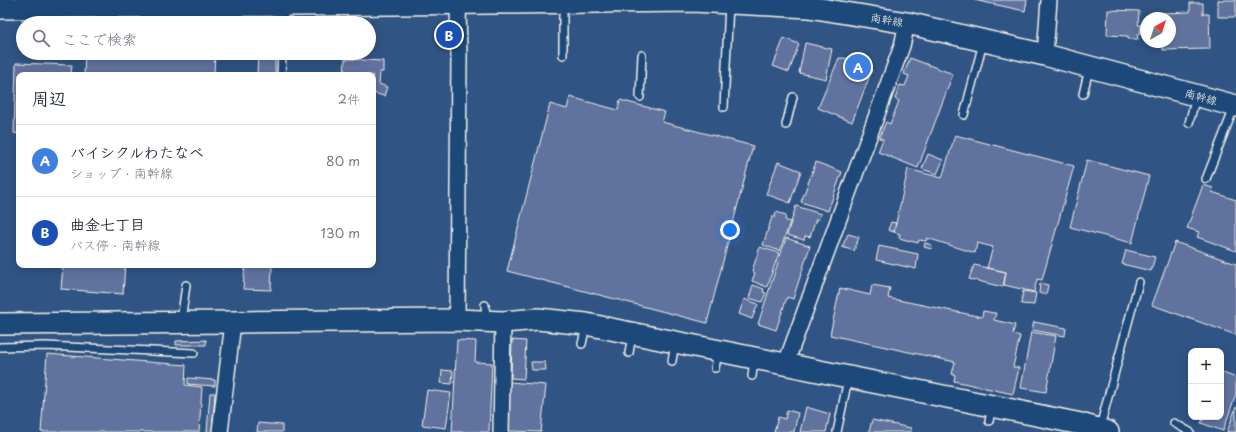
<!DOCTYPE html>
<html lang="ja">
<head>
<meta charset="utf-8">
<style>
	:root { --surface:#fff; --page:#f2f2f3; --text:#1f2937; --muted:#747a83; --line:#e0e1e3; --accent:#845c67 }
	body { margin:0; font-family:"Playpen Sans","Klee One",sans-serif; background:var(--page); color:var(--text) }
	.controls { position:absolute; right:12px; bottom:12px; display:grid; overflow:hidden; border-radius:8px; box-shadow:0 2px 10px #0003 }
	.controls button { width:36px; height:36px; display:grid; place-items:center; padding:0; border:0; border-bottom:1px solid var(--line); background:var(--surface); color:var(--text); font:20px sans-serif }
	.compass { position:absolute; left:1140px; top:12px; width:36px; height:36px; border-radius:50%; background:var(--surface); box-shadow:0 2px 10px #0003; rotate:39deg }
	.you { position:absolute; left:730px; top:230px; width:14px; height:14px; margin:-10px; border:3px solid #fff; border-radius:50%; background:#1a73e8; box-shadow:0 0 0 6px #1a73e833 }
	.badge { display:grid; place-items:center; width:26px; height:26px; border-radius:50%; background:var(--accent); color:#fff; font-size:13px; font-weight:700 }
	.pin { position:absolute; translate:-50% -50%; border:2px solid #fff; box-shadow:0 1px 4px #0006 }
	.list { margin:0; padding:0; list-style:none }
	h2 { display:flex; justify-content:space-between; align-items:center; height:52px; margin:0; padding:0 16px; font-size:17px }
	h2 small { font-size:13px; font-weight:400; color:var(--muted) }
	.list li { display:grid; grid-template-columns:26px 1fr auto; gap:12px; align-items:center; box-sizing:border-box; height:72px; padding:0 16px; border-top:1px solid var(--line) }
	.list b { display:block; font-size:15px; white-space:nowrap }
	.list p { margin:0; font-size:13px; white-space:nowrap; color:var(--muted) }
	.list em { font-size:13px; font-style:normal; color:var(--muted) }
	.icon { flex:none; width:22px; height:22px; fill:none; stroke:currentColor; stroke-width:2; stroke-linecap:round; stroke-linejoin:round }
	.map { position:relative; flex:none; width:1236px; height:432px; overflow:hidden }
	.search { position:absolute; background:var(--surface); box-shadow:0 2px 10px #0003; left:16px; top:16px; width:360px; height:44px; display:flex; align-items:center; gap:10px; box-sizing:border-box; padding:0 14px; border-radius:22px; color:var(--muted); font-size:15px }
	.panel { position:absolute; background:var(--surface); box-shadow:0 2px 10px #0003; left:16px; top:72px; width:360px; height:196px; border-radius:8px }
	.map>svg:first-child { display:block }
</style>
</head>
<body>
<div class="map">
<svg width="1236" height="432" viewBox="0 0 1236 432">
	<rect width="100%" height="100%" fill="#305484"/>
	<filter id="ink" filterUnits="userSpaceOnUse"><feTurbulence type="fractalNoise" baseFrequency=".025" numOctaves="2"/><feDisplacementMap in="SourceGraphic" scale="8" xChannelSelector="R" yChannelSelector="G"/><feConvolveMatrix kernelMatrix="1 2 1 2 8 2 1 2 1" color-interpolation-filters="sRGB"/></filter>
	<g filter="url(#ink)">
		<path fill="#61739f" stroke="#f4f1e8" d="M974,0H1027L1025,11Z
			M1218,0H1236V17H1218Z
			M1190,3H1203V14H1209L1210,49L1163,50V42H1170V18H1163V13L1190,12Z
			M1108,10L1139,11L1138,25H1141L1140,34H1137L1138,39H1128V36L1107,35Z
			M784,38L799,44L789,72L773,66Z
			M805,43L832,49L826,79L799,73Z
			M85,53H215L214,75H84Z
			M258,53H275V75H257Z
			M839,58L859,59L857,64L872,70L852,122L818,108Z
			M910,58L953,74L918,168L878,152L883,139L879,138L886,122L890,124L899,101L895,99L900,85L905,86L909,76L904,74Z
			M345,59L383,61V72H380L379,84L387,87L384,96L373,93V75H344Z
			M16,63L72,65L71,75H19V134L14,133Z
			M570,97L618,110L620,100L665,112L662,122L753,146L707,323L507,271L550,104L567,109Z
			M955,135L1074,166L1042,280L1037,279L1034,292L1004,285L1006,272L987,268L993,247L977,243L975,253L927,238L926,241L919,240L918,243L899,238L900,234L894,232L908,169L942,178Z
			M928,154L943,160L937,174L922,169Z
			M1087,160L1149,176L1132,243L1070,227Z
			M778,162L801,171L790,203L766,194Z
			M816,162L842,172L828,211L801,202Z
			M1203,185L1213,188L1212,192L1236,200V251L1197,237L1199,232L1187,228Z
			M796,206L821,214L818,220L816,219L810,237L805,236L804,240L787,235Z
			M776,212L786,215L785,220L790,222L780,251L763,245L772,217H775Z
			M891,222L896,223L894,232L888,230Z
			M848,234L859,237L854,251L842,247Z
			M786,238L810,246L793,299L787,297L776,330L758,324Z
			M1175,242L1236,264V335L1152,305Z
			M925,243L932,245L931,249L924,247Z
			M879,246L918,254L916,269L876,260Z
			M760,247L779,253L767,287L752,281L755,273L752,271Z
			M1126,250L1155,257L1151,271L1122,264Z
			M63,265H125L123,294L61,289Z
			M211,265H233V267Z
			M245,265H272L271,290L243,289Z
			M974,265L1006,272L1003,287L969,279Z
			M1040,283L1048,285L1046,295L1039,293Z
			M753,285L764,289L763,292L766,293L762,302L749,298Z
			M872,285L890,288L888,298L982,317L983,311L994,313H996L994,320L1015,325L1013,334L1020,336L1013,367L1019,368L1013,394L954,381L955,375L952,374L955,362L830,335L840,288L870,295Z
			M1023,291L1036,293L1034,305L1021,304Z
			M744,299L758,304L752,319L739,314Z
			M1034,322L1066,328L1065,336L1032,330Z
			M1031,332L1056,336L1046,392L1021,388Z
			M206,340V345H176V341Z
			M457,340L476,341L475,362L492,363L489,432H452Z
			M512,340L526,341L524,379L511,378Z
			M47,354L186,365L185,385L202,387L199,432H41Z
			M531,362H545L546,370H532Z
			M442,370L453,371L452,384L441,383Z
			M1221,372L1236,378V394L1223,431L1201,423L1204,417H1221Z
			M188,378L215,380V386L188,384Z
			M509,382L546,385L541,432L507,431Z
			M427,390L451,393L446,428L422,425Z
			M210,393H215L212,432H207Z
			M806,407L830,414L826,432H800Z
			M1236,407V432H1227Z
			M787,410L798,413L794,432H774L778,417L785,419Z
			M872,420L911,428V432H869Z
			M258,423L282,425V432H257Z"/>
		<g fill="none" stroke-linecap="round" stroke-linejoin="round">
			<defs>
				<path id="lane" d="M235,23V7
					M284,23V6
					M563,55V4
					M281,75L282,53
					M1083,94L1089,69
					M640,97L642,55
					M724,107L729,4
					M964,115L983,43
					M1189,123L1196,97
					M786,125L793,97
					M1206,179L1234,108
					M485,305L486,319
					M181,321L186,285
					M582,344L586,326
					M0,347L46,346L194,353
					M629,353L632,335
					M672,361L675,343
					M715,368L718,353
					M752,376L754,360
					M989,421L992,408
					M1174,423L1190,432
					M1100,427L1139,282
					M837,432L848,379"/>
				<path id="street" d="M1045,55L1049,0
					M457,320L459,57L458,4
					M786,363L902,46L907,23
					M220,432L233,322
					M501,432L503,322"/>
				<path id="secondary" d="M0,8L693,1L809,7L907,23L1045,55L1236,106
					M0,324L457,320L503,322L538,319L586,324L1081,424L1108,432"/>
			</defs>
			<use href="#lane" stroke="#f4f1e8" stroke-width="10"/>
			<use href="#street" stroke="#f4f1e8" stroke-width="18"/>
			<use href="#secondary" stroke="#f4f1e8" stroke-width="24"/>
			<use href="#lane" stroke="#1f4a7a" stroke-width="7"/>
			<use href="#street" stroke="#1f4a7a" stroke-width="15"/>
			<use href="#secondary" stroke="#1f4a7a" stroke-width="21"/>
		</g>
	</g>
	<g text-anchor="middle" stroke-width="3" stroke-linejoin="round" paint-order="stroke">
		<g font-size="11" fill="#f4f1e8" stroke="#1f4a7a">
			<text transform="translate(887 20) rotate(9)" y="4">南幹線</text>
			<text transform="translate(1201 97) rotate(15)" y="4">南幹線</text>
		</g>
	</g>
</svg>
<div class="controls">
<button>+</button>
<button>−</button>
</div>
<svg class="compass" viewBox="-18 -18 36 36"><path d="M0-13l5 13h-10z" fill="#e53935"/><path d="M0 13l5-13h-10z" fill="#747a83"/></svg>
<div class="you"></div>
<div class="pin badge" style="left:858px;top:67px;background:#3f7fe0">A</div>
<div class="pin badge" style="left:449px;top:35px;background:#1a4fb4">B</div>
<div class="search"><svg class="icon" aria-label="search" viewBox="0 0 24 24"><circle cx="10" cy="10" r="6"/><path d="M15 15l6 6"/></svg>ここで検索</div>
<section class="panel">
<h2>周辺<small>2件</small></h2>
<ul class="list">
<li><span class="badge" style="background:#3f7fe0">A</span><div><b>バイシクルわたなべ</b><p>ショップ · 南幹線</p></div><em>80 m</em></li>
<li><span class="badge" style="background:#1a4fb4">B</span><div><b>曲金七丁目</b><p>バス停 · 南幹線</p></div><em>130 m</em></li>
</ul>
</section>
</div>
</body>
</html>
